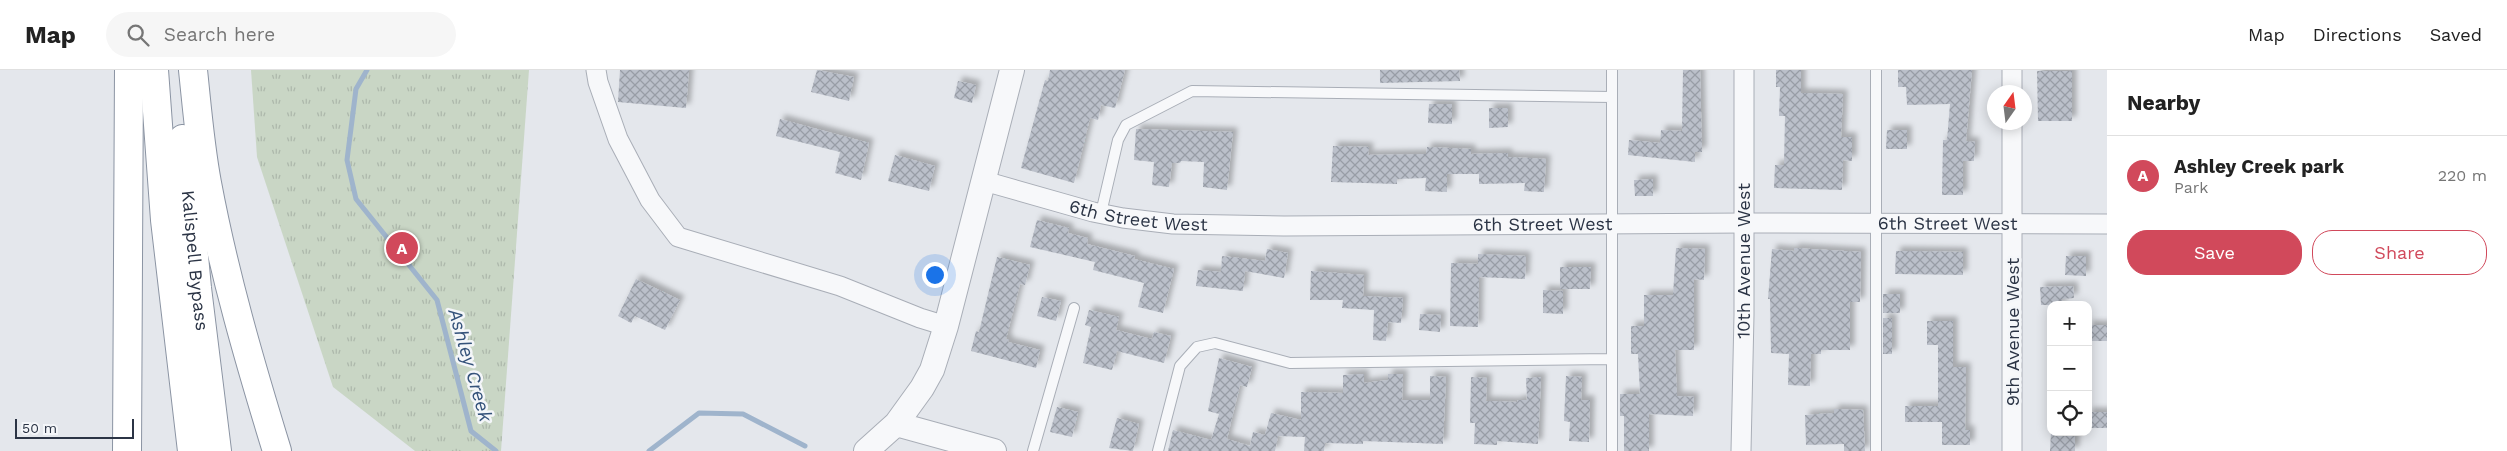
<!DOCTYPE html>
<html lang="en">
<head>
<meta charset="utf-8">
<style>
	:root { --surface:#fff; --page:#f6f6f6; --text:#222; --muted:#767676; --line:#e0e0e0; --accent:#d1495b }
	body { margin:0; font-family:"Work Sans",sans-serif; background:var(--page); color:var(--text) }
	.controls { position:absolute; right:15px; bottom:15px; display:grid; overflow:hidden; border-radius:10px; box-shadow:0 2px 12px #0003 }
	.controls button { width:45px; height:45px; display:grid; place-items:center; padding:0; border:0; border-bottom:1px solid var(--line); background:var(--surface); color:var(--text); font:25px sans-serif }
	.compass { position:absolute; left:1987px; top:15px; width:45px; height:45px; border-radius:50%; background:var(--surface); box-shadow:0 2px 12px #0003; rotate:14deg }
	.scale { position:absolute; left:15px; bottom:12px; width:119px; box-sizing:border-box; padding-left:5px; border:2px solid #2b3445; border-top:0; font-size:14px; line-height:18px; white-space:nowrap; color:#2b3445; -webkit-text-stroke:4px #f4f6f9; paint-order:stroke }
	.you { position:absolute; left:934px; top:204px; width:18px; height:18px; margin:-12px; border:4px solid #fff; border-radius:50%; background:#1a73e8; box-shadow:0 0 0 8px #1a73e833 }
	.badge { display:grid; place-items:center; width:32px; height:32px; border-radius:50%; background:var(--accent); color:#fff; font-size:16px; font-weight:700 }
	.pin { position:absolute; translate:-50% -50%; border:2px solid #fff; box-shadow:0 1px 5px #0006 }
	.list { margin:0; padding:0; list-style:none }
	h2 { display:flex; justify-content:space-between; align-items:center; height:65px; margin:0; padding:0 20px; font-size:21px }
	h2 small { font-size:16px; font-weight:400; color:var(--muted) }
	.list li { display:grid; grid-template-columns:32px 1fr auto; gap:15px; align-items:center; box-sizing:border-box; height:80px; padding:0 20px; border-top:1px solid var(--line) }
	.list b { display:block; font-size:19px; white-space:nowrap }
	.list p { margin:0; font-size:16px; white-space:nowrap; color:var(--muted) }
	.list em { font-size:16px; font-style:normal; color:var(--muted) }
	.actions { display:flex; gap:10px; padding:15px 20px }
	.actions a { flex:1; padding:11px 0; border:1px solid var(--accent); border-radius:20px; text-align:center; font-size:18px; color:var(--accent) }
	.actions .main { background:var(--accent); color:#fff }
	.icon { flex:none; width:28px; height:28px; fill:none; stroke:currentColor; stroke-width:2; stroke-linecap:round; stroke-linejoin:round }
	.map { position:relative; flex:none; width:2107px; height:381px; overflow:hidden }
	header { display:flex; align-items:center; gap:30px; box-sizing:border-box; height:70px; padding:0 25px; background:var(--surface); border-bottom:1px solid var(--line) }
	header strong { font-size:24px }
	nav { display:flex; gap:28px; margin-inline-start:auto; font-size:18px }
	.search { width:350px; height:45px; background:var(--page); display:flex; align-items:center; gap:12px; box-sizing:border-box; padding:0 18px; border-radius:28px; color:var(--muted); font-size:19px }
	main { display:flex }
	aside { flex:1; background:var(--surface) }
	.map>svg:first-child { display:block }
</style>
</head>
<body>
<header>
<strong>Map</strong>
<div class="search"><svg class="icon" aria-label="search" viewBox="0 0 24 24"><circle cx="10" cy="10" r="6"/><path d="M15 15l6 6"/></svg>Search here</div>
<nav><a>Map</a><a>Directions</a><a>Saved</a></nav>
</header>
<main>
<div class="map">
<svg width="2107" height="381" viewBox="0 0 2107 381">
	<defs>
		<pattern id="park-tufts" width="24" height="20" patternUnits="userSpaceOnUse" patternTransform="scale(1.25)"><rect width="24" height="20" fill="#c9d6c5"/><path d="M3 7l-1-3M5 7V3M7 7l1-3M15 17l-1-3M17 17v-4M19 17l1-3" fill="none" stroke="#adb8ab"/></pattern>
		<pattern id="building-cross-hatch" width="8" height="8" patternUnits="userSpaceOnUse" patternTransform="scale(1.25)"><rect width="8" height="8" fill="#bbc0ca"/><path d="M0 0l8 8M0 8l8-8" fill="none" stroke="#989da6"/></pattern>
		<filter id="shadow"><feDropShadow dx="4.5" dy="-4.5" stdDeviation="2.5" flood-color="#0004"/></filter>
	</defs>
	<rect width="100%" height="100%" fill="#e4e7ec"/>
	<path fill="url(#park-tufts)" d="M251,0H529L501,381H415L333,317L257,87Z"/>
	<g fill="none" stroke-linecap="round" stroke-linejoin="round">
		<path stroke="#9fb4cc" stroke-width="5" d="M367,0L356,19L347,90L356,129L437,230L471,361L496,381
			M649,381L699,343L743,344L805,376"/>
	</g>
	<path fill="url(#building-cross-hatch)" filter="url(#shadow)" d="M620,0H689L686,38L618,32Z
		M817,0L854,7L849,31L811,22Z
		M1050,0H1125L1115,38L1101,35L1098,50L1090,48L1074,113L1021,98L1045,10L1048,11Z
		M1380,0H1459L1460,11L1380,13Z
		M1683,0H1700L1702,82H1695V92L1628,85L1629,70L1660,73L1661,60L1682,61Z
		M1776,0H1801V23L1843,24L1841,67H1852V91L1843,90L1842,120L1774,118L1775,95H1784L1785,46H1779L1780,17H1776Z
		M1898,0H1972L1966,71L1975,72L1974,91H1963V125H1942L1943,70H1947L1950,34L1907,35L1906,17H1898Z
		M2037,1H2072V51H2038Z
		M958,11L976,15L972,33L954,28Z
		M1429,34H1452V54L1428,53Z
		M1489,38H1508V57L1489,58Z
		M780,49L869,73L861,110L835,103L840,82L776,66Z
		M1136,59L1233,62L1227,120L1203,117L1204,92L1181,91L1180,93H1172L1169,117L1152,115L1154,92L1134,90Z
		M1887,60H1907V79H1886Z
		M1333,76L1369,77L1368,85L1426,84L1427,77L1471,79V84L1508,83V87L1546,89L1544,122L1524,121L1525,113L1479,114V104H1447V122L1425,121L1426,108L1397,109V114L1331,112Z
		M895,85L935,96L929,121L888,111Z
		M1653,109V126H1635L1634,110Z
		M1037,150L1069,158L1068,163L1088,168L1087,174L1135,186L1134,189L1174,199L1163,243L1138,237L1144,213L1093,200L1095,192L1030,177Z
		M1676,178L1705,179L1704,210L1694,209V280H1675L1677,326L1694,327L1693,346L1649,344V381H1624V346H1620V324H1640L1638,284H1631V256H1644V225H1673Z
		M1794,178L1861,182L1860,232H1850V280H1821V284H1811L1810,316L1788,315L1789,284L1771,283L1770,229H1768L1772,179L1794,181Z
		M1267,179L1288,183L1284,208L1245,201L1243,221L1196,216L1198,200L1221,202L1222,186L1265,191Z
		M1896,181L1963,182V205L1895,204Z
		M1478,184L1526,186L1525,209L1479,207L1478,257L1450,256L1451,193L1478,194Z
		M2066,186H2086V206L2065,205Z
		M997,187L1030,195L1025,215L1020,214L1006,269H1009L1008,272L1040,280L1036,298L971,281L976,261L979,262Z
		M1560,197H1591L1590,219H1560Z
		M1311,201L1364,205L1363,226L1403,228L1401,253L1388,252L1386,271L1373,270L1374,240L1342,238L1343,230H1310Z
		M636,209L680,230L665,260L635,246L631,253L618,246Z
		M2073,216L2074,228L2062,229V235H2041L2040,217Z
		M1543,220L1563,221V244L1543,243Z
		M1883,224H1900V243H1883Z
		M1042,227L1061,231L1056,251L1037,246Z
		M1089,240L1119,247L1116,260L1152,269L1154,262L1171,266L1164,293L1117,281L1112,300L1083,293L1091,257L1085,255Z
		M1420,244L1441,245L1440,262L1419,260Z
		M1883,248H1892V284H1883Z
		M1927,251H1953V297H1966L1965,360H1970V375H1942V352H1905V336H1938V275H1927Z
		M2088,255H2107V271H2088Z
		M1219,288L1252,297L1247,317L1240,315L1227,369L1250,376L1253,362L1265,365L1271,343L1301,350V322L1343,323V305L1364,304V313L1388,310V304H1403L1402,330H1430V306L1446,307L1443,374L1363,371V374L1325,373L1324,381H1304L1305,367L1278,366L1275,381H1168L1173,360L1211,370L1219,344L1208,341Z
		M1566,306L1582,307L1581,330H1590L1589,372L1569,371L1570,352L1564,351Z
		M1471,307L1487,308L1486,331L1517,332L1518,330H1527L1526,308L1541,307L1538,374L1497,371V375L1474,374L1475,353H1470Z
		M1057,337L1078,342L1072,367L1050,362Z
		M1834,339L1863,340L1865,381H1844V374L1806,375L1805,345L1834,343Z
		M2088,342H2107V358H2088Z
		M1117,348L1139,354L1133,381L1109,378Z
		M2051,362H2075V381H2050Z"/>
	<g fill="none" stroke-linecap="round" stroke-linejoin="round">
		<defs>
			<path id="service" d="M1876,0V381
				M1101,143L1118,70L1126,55L1192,21L1612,27
				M1033,381L1074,238
				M1158,381L1180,296L1197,277L1215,273L1290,293L1612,289
				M1612,381V0"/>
			<g id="minor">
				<path d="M596,0L598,12L618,69L650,130L678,167L840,216L920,248L946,256"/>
				<path d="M2012,0V22"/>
				<path id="s1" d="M984,111L1093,142L1123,148L1173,154L1284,156L1744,153L2107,154"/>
				<path id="s2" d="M1741,381L1744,245V0"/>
				<path d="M2012,381V52"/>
			</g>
			<path id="tertiary" d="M896,354L994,381
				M866,381L896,354L922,318L932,300L946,256L1012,0"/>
			<g id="trunk">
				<path d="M154,0L165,150L192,381"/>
				<path d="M193,0C197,38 200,76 207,113C224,204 250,293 277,381"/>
				<path id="s3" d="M183,69L197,218L217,381"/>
				<path d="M127,381L129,0"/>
			</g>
		</defs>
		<use href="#service" stroke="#a9aeb7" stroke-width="12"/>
		<use href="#minor" stroke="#a9aeb7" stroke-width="21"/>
		<use href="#tertiary" stroke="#a9aeb7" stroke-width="26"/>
		<use href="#trunk" stroke="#8b94a3" stroke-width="30"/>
		<use href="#service" stroke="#f7f8fa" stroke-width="10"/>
		<use href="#minor" stroke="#f7f8fa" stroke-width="19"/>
		<use href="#tertiary" stroke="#f7f8fa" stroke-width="24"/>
		<use href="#trunk" stroke="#fff" stroke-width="28"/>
	</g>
	<g text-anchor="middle" stroke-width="5" stroke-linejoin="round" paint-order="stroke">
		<g font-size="18" fill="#2b3445" stroke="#f4f6f9">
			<text dy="6" stroke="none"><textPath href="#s1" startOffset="159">6th Street West</textPath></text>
			<text dy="6" stroke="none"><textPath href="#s1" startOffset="969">6th Street West</textPath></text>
			<text dy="6" stroke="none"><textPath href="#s1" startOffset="564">6th Street West</textPath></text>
			<text dy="6" stroke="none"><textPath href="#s3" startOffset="122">Kalispell Bypass</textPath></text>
			<text dy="6" stroke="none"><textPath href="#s2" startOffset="190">10th Avenue West</textPath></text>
			<text transform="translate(2013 262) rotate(-90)" y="6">9th Avenue West</text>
		</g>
		<g font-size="19" font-style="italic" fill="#34527a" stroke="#f4f6f9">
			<text transform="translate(471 295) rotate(74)" y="7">Ashley Creek</text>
		</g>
	</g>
</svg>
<div class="controls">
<button>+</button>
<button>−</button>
<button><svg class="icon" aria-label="locate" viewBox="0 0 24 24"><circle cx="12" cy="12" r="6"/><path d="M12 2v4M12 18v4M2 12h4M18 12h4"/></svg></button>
</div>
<svg class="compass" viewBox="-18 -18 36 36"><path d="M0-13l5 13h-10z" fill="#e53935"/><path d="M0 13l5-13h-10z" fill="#767676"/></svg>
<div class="scale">50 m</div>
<div class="you"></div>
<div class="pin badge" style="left:402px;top:178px">A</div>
</div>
<aside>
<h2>Nearby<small></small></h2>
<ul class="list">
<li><span class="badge">A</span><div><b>Ashley Creek park</b><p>Park</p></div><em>220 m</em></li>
</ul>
<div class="actions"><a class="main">Save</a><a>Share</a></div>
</aside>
</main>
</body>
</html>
